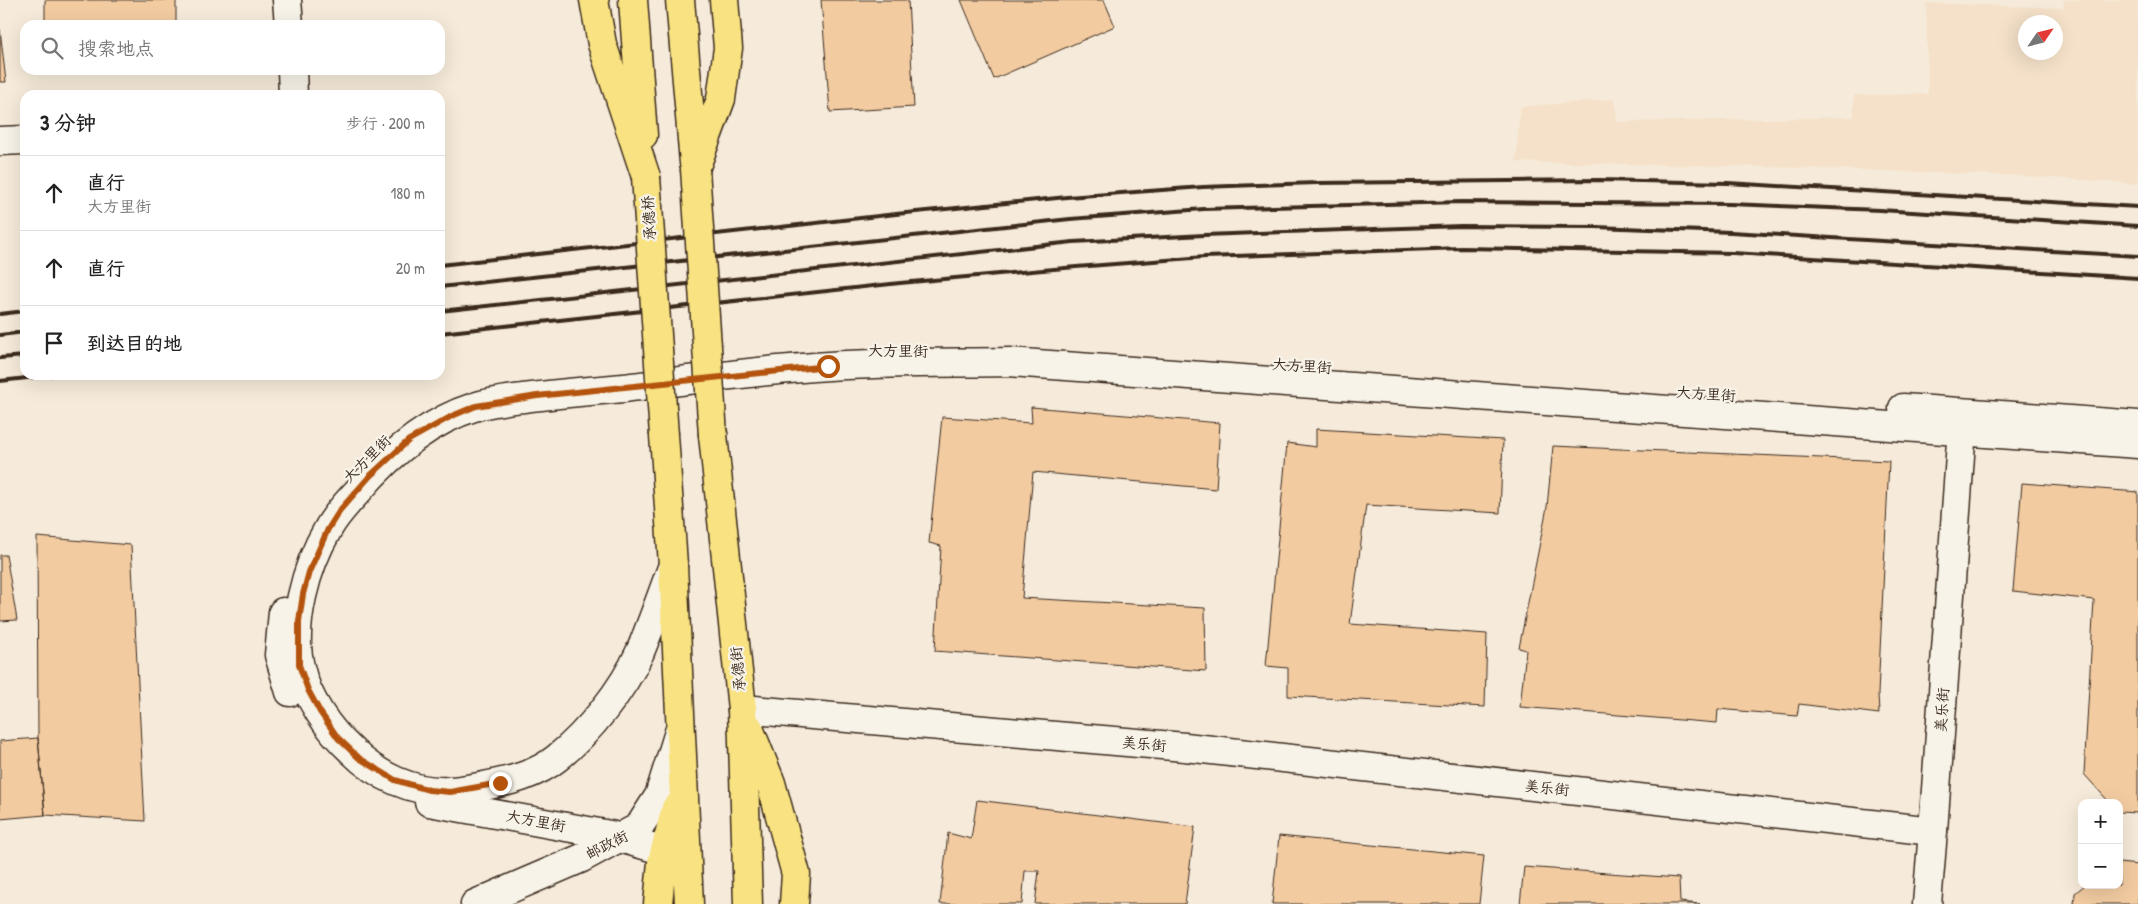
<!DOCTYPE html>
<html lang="zh">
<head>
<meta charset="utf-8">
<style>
	:root { --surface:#fff; --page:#f6f6f6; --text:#222; --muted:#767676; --line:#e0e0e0 }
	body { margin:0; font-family:"Patrick Hand","LXGW WenKai TC",sans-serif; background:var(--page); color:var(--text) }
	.controls { position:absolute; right:15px; bottom:15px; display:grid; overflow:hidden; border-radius:10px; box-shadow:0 5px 20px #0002 }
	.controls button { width:45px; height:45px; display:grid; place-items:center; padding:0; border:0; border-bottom:1px solid var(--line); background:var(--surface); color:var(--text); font:25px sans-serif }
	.compass { position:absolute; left:2018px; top:15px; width:45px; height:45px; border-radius:50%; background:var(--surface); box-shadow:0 5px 20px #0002; rotate:55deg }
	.stop { position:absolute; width:15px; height:15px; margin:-11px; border:4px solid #b45309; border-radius:50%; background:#fff }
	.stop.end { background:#b45309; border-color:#fff; box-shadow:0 1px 5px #0008 }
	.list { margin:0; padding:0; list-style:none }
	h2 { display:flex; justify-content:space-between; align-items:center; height:65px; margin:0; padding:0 20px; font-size:21px }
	h2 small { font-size:16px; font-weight:400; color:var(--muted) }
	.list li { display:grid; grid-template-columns:32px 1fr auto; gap:15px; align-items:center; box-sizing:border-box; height:75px; padding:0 20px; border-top:1px solid var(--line) }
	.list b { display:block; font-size:19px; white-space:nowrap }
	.list p { margin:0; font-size:16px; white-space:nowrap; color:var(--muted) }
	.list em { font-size:16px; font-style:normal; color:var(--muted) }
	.icon { flex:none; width:28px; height:28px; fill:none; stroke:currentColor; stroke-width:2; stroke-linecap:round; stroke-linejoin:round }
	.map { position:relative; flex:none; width:2138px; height:904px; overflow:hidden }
	.search { position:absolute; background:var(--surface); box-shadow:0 5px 20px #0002; left:20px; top:20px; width:425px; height:55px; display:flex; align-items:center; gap:12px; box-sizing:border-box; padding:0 18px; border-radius:15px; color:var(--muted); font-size:19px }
	.panel { position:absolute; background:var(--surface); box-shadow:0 5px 20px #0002; left:20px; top:90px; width:425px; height:290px; border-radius:15px }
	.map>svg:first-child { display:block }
</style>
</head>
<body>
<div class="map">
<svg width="2138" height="904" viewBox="0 0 2138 904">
	<rect width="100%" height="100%" fill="#f6ebda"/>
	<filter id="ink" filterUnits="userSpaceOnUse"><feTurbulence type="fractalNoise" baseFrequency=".02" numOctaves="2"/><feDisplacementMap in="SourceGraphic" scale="10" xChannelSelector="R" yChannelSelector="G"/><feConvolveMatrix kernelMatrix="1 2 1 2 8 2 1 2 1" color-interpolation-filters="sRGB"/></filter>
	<g filter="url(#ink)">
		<path fill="#f5e1c9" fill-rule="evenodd" d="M2064,0H2138V184L2022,176L1772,167L1516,162L1520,107L1615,99L1617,122L1854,117V95L1928,94L1926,3L2063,8ZM2026,22H2056V52H2026Z"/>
		<path fill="#f2cba1" stroke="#3b2a1e" d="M45,0H176V25H45Z
			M821,0H908L914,107L830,112Z
			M961,0H1104L1115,26L994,79Z
			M0,29L6,82H0Z
			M1031,407L1220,423L1216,489L1033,472L1022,598L1205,608L1206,671L935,651L941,546L929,543L942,417L1032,423Z
			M1316,429L1503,440L1500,513L1366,505L1350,624L1487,634L1485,707L1288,696V668L1266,666L1287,443L1316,447Z
			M1553,446L1889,461L1878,694L1879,714L1799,704L1797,716L1718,709L1717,723L1520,707L1526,650L1519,648L1547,507Z
			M2022,483L2138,492V813L2119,812V803H2110L2084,774L2094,600L2013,591Z
			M37,537L131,545L145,821L45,815L38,738Z
			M0,555H6L17,620L0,621Z
			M38,738L45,815L0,819V741Z
			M977,800L1195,827L1185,904H1035L1039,871H1025L1022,904H940L948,833L971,839Z
			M1279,836L1484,856L1479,904H1272Z
			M2119,863L2138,865V904H2074L2075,893L2085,885H2119Z
			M1524,867L1679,878L1680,902L1700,904H1520Z"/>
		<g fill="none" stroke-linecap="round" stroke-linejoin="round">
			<defs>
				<path id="street" d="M1927,904L1933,831"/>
				<path id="secondary" d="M287,0L289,25
					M292,70L293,95
					M0,141L25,140
					M1903,408L2138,425
					M673,565C662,594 652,623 640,652C623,690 589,732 557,758C536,775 510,781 484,786C472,788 460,791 449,791C413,793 377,776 352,751C328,729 307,699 300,667C290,625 306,566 328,529C336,514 348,502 359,490C390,454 427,422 474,407C489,402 507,400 523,398C556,394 589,391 623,388C691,380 760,370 829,366C889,362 949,363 1009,362L2138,444
					M283,612L279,655L290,692
					M742,709L1185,747L1933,831L1963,414
					M429,802L610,835L665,851
					M475,904L582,858L639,827L659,796L679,732"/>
				<path id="highway" d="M594,0L602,44L646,177
					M633,0L643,135
					M680,0L694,163
					M695,169L721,99L728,48L724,0
					M664,435L673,565L689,904
					M713,435L742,709L748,904
					M749,728L771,783L796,874L794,904
					M658,904L662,862L676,808"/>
			</defs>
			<use href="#street" stroke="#3b2a1e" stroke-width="31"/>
			<use href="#secondary" stroke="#3b2a1e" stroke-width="31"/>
			<use href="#highway" stroke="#3b2a1e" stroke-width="31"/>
			<use href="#street" stroke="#f7f3e8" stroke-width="28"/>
			<use href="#secondary" stroke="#f7f3e8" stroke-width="28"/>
			<use href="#highway" stroke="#f8e281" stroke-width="28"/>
			<path stroke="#3b2a1e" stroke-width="4" d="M440,265L896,214L1067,197L1203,187L1317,183L1599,180L1728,183L2138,207
				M440,287L1070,219L1204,209L1461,202L1730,204L1880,210L2138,226
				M440,311L1073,242L1204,235L1316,231L1461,226L1595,227L1731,232L2138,256
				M0,314L25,311
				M440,333L900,283L1076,267L1205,257L1462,248L1733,253L2138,278
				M0,335L25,332
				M0,358L25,356
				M0,381L54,375"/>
			<defs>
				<path id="highway-bridge" d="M695,169L713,435
					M646,177L664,435"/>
			</defs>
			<use href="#highway-bridge" stroke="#3b2a1e" stroke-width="31" stroke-linecap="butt"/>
			<use href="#highway-bridge" stroke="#f8e281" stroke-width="28"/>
		</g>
	</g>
	<g fill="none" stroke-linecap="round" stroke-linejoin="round" filter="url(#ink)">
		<path stroke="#b45309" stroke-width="6" d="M500,783L450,792L429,790L395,780L359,758L338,738L320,712L308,690L299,665V621L303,594L309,572L328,529L340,510L370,476L409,440L452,416L476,406L537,396L828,366"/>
	</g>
	<g text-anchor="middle" stroke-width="4.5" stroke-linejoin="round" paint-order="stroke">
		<g font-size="15" fill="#3b2a1e" stroke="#f7f3e8">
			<text transform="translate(649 218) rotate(-94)" y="5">承德桥</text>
			<text transform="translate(898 351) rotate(1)" y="5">大方里街</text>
			<text transform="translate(1302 366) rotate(4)" y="5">大方里街</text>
			<text transform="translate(1706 394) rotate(4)" y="5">大方里街</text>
			<text transform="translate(367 459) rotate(-45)" y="5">大方里街</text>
			<text transform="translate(738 669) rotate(-96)" y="5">承德街</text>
			<text transform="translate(1942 710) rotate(-86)" y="5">美乐街</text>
			<text transform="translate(1144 744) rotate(5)" y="5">美乐街</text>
			<text transform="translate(1547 788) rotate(6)" y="5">美乐街</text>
			<text transform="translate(536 821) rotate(11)" y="5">大方里街</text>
			<text transform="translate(607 845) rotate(-27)" y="5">邮政街</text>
		</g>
	</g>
</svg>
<div class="controls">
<button>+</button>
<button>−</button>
</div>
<svg class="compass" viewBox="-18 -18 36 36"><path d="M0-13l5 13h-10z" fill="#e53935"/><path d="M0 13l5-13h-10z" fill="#767676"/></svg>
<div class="stop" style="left:828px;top:366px"></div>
<div class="stop end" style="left:500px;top:783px"></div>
<div class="search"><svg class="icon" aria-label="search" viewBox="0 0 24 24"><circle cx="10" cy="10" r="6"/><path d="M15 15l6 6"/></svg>搜索地点</div>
<section class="panel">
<h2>3 分钟<small>步行 · 200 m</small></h2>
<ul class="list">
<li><svg class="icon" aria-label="ahead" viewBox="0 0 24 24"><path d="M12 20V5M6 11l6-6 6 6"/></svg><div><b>直行</b><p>大方里街</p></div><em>180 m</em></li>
<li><svg class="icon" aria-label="ahead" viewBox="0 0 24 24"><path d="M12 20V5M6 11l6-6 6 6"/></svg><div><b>直行</b></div><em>20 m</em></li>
<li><svg class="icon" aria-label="arrive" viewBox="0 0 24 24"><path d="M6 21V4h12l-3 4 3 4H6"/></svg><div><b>到达目的地</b></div></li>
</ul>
</section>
</div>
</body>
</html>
